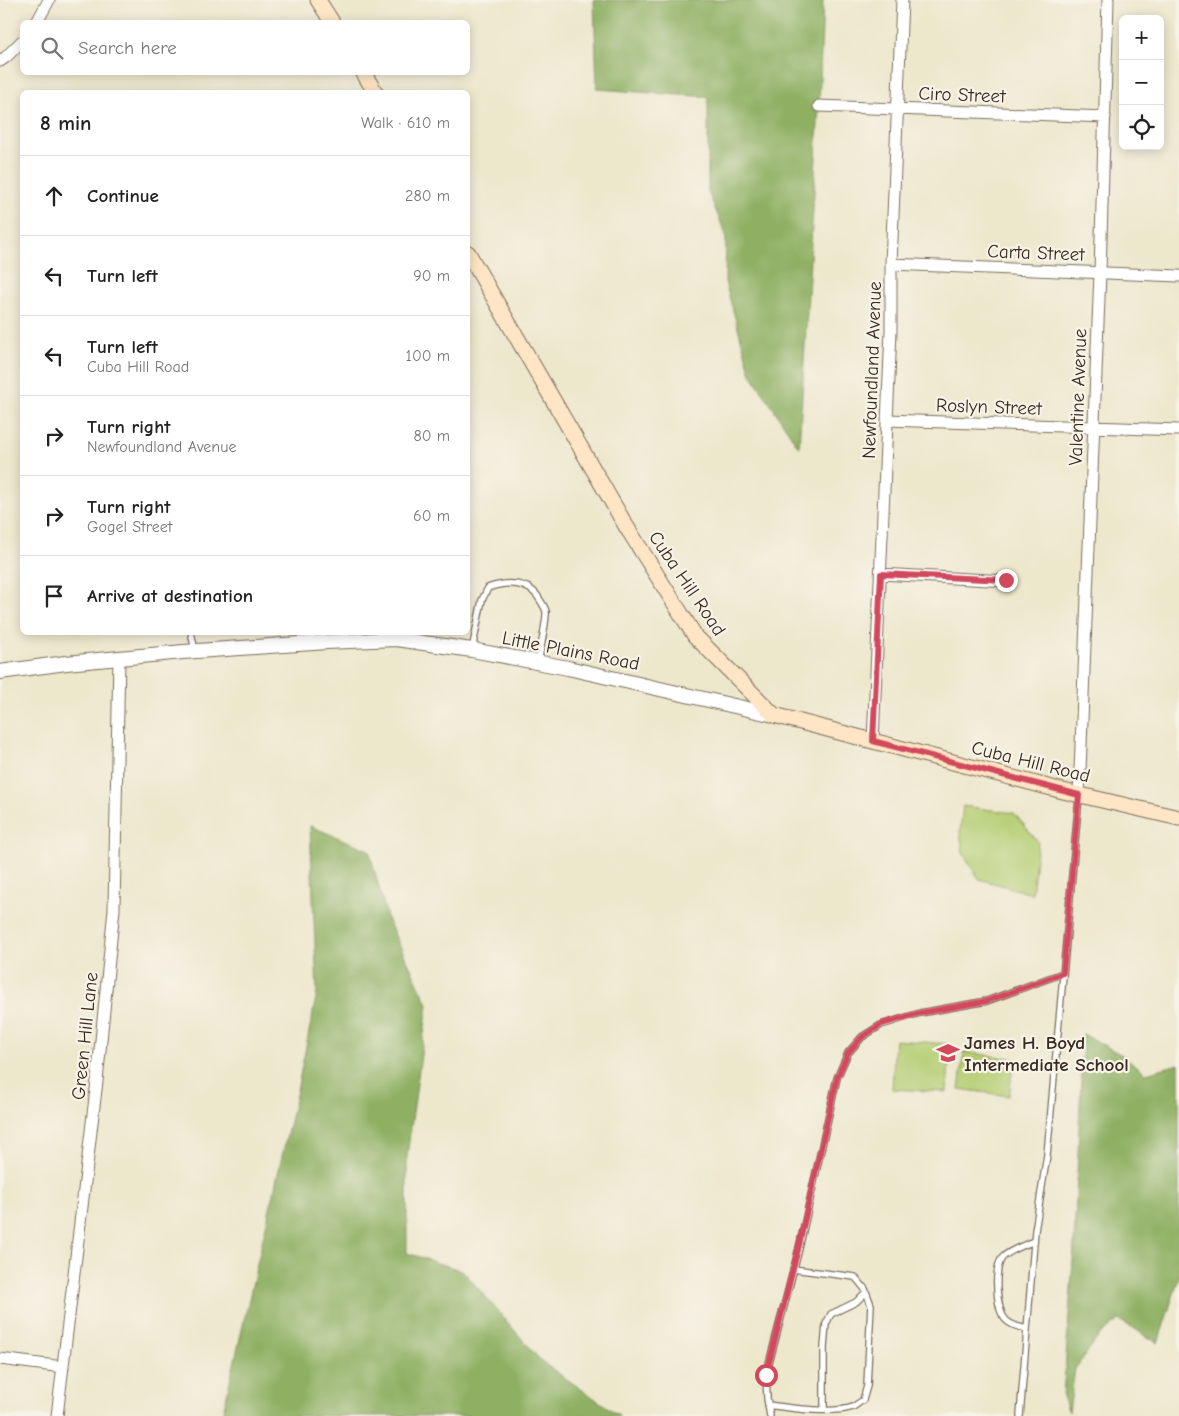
<!DOCTYPE html>
<html lang="en">
<head>
<meta charset="utf-8">
<style>
	:root { --surface:#fff; --page:#f2f2f2; --text:#222; --muted:#767676; --line:#e0e0e0 }
	body { margin:0; font-family:"Comic Neue",sans-serif; background:var(--page); color:var(--text) }
	.controls { position:absolute; right:15px; top:15px; display:grid; overflow:hidden; border-radius:8px; box-shadow:0 2px 12px #0003 }
	.controls button { width:45px; height:45px; display:grid; place-items:center; padding:0; border:0; border-bottom:1px solid var(--line); background:var(--surface); color:var(--text); font:25px sans-serif }
	.stop { position:absolute; width:15px; height:15px; margin:-11px; border:4px solid #d1495b; border-radius:50%; background:#fff }
	.stop.end { background:#d1495b; border-color:#fff; box-shadow:0 1px 5px #0008 }
	.list { margin:0; padding:0; list-style:none }
	h2 { display:flex; justify-content:space-between; align-items:center; height:65px; margin:0; padding:0 20px; font-size:21px }
	h2 small { font-size:16px; font-weight:400; color:var(--muted) }
	.list li { display:grid; grid-template-columns:32px 1fr auto; gap:15px; align-items:center; box-sizing:border-box; height:80px; padding:0 20px; border-top:1px solid var(--line) }
	.list b { display:block; font-size:19px; white-space:nowrap }
	.list p { margin:0; font-size:16px; white-space:nowrap; color:var(--muted) }
	.list em { font-size:16px; font-style:normal; color:var(--muted) }
	.icon { flex:none; width:28px; height:28px; fill:none; stroke:currentColor; stroke-width:2; stroke-linecap:round; stroke-linejoin:round }
	.map { position:relative; flex:none; width:1179px; height:1416px; overflow:hidden }
	.search { position:absolute; background:var(--surface); box-shadow:0 2px 12px #0003; left:20px; top:20px; width:450px; height:55px; display:flex; align-items:center; gap:12px; box-sizing:border-box; padding:0 18px; border-radius:8px; color:var(--muted); font-size:19px }
	.panel { position:absolute; background:var(--surface); box-shadow:0 2px 12px #0003; left:20px; top:90px; width:450px; height:545px; border-radius:8px }
	.map>svg:first-child { display:block }
</style>
</head>
<body>
<div class="map">
<svg width="1179" height="1416" viewBox="0 0 1179 1416">
	<rect width="100%" height="100%" fill="#f7f3e8"/>
	<filter id="ink" filterUnits="userSpaceOnUse"><feTurbulence type="fractalNoise" baseFrequency=".02" numOctaves="2"/><feDisplacementMap in="SourceGraphic" scale="10" xChannelSelector="R" yChannelSelector="G"/><feConvolveMatrix kernelMatrix="1 2 1 2 8 2 1 2 1" color-interpolation-filters="sRGB"/></filter>
	<filter id="wash" filterUnits="userSpaceOnUse"><feTurbulence type="fractalNoise" baseFrequency=".0096" numOctaves="4" result="noise"/><feDisplacementMap in="SourceGraphic" scale="20" xChannelSelector="R" yChannelSelector="G"/><feGaussianBlur stdDeviation="1.12" result="paint"/><feColorMatrix in="noise" values="0 0 0 0 0 0 0 0 0 0 0 0 0 0 0 0 0 1.4 0 .05"/><feComposite in="paint" operator="in"/></filter>
	<g filter="url(#wash)">
		<rect width="100%" height="100%" fill="#ede7cc"/>
		<path fill="#b4cd72" stroke="#787c48" d="M963,806L1014,813L1038,842L1032,894L979,879L963,853L960,831Z
			M895,1040L950,1044L947,1092L892,1089Z
			M964,1052L1014,1059L1009,1096L959,1089Z"/>
		<path fill="#8fb064" stroke="#656d41" d="M594,0H823L819,106L799,448L751,374L725,282L726,235L708,192V97L597,89Z
			M310,826L369,850L388,921L428,1004L407,1156V1253L463,1271L542,1362L620,1416H222L295,1100L317,993Z
			M1083,1034L1122,1055L1146,1073L1179,1064V1278L1158,1343L1119,1320L1099,1336L1075,1369L1069,1412L1063,1397L1074,1246Z"/>
	</g>
	<g filter="url(#ink)">
		<g fill="none" stroke-linecap="round" stroke-linejoin="round">
			<defs>
				<path id="service" d="M191,632L195,651
					M472,650L482,600L488,588C506,581 530,581 540,600C542,603 545,608 546,611C547,618 540,652 538,662
					M1027,1329C1020,1327 1011,1326 1006,1320C996,1311 993,1267 1003,1257C1010,1250 1025,1245 1034,1241
					M768,1405C788,1408 834,1414 853,1407C856,1405 860,1402 863,1400L867,1386L871,1305L865,1289L855,1277L793,1269
					M824,1409V1348L826,1324L831,1314L856,1302L866,1292
					M770,1416L767,1398L766,1375L799,1249L837,1078L848,1053L862,1037L881,1025L920,1013L987,1001L1063,973
					M1020,1416L1035,1231L1047,1155L1079,797"/>
				<path id="minor" d="M37,22L49,0
					M0,61L6,57L22,41
					M819,106L1105,117
					M891,264L1179,276
					M887,420L1179,430
					M881,574L1006,581
					M873,741L891,331V264L902,0
					M1079,795L1100,273L1108,0
					M0,1359L63,1367
					M57,1416L97,1081L114,909L119,658"/>
				<path id="tertiary" d="M0,672L66,663L183,652L327,642L396,639L472,650L568,668L774,715"/>
				<path id="secondary" d="M318,0L332,22
					M363,72L375,92
					M468,253L626,526L695,636L774,715L1063,791L1179,818"/>
			</defs>
			<use href="#service" stroke="#796c5b" stroke-width="8"/>
			<use href="#minor" stroke="#796c5b" stroke-width="13"/>
			<use href="#tertiary" stroke="#796c5b" stroke-width="16"/>
			<use href="#secondary" stroke="#796c5b" stroke-width="17"/>
			<use href="#service" stroke="#fff" stroke-width="5.5"/>
			<use href="#minor" stroke="#fff" stroke-width="11"/>
			<use href="#tertiary" stroke="#fff" stroke-width="14"/>
			<use href="#secondary" stroke="#fde5c5" stroke-width="15"/>
		</g>
	</g>
	<g fill="none" stroke-linecap="round" stroke-linejoin="round" filter="url(#ink)">
		<path stroke="#d1495b" stroke-width="6" d="M766,1375L798,1249L837,1078L848,1053L862,1037L882,1024L920,1013L987,1001L1063,973L1079,795L873,741L881,574L1006,580"/>
	</g>
	<defs>
		<symbol id="school-bare" viewBox="-9 -9 18 18"><path d="M0-5L7-2L0 1L-7-2ZM-4 1L0 2.5L4 1V4Q0 6-4 4Z" fill="#d1495b" stroke="#f7f3e8" stroke-width="2.5" paint-order="stroke"/></symbol>
	</defs>
	<g fill-rule="evenodd">
		<use href="#school-bare" x="932" y="1037" width="32" height="32"/>
	</g>
	<g text-anchor="middle" stroke-width="4.5" stroke-linejoin="round" paint-order="stroke">
		<g font-size="19" fill="#3b2a1e" stroke="#f7f3e8">
			<text transform="translate(962 94) rotate(2)" y="7">Ciro Street</text>
			<text transform="translate(1036 252) rotate(2)" y="7">Carta Street</text>
			<text transform="translate(871 370) rotate(-88)" y="7">Newfoundland Avenue</text>
			<text transform="translate(1077 397) rotate(-88)" y="7">Valentine Avenue</text>
			<text transform="translate(989 406) rotate(2)" y="7">Roslyn Street</text>
			<text transform="translate(688 583) rotate(56)" y="7">Cuba Hill Road</text>
			<text transform="translate(571 650) rotate(11)" y="7">Little Plains Road</text>
			<text transform="translate(1031 761) rotate(14)" y="7">Cuba Hill Road</text>
			<text transform="translate(84 1036) rotate(-84)" y="7">Green Hill Lane</text>
		</g>
		<g font-size="19" font-weight="bold" fill="#3b2a1e" stroke="#f7f3e8" text-anchor="start">
			<text x="964" y="1049">James H. Boyd<tspan x="964" dy="22">Intermediate School</tspan></text>
		</g>
	</g>
</svg>
<div class="controls">
<button>+</button>
<button>−</button>
<button><svg class="icon" aria-label="locate" viewBox="0 0 24 24"><circle cx="12" cy="12" r="6"/><path d="M12 2v4M12 18v4M2 12h4M18 12h4"/></svg></button>
</div>
<div class="stop" style="left:766px;top:1375px"></div>
<div class="stop end" style="left:1006px;top:580px"></div>
<div class="search"><svg class="icon" aria-label="search" viewBox="0 0 24 24"><circle cx="10" cy="10" r="6"/><path d="M15 15l6 6"/></svg>Search here</div>
<section class="panel">
<h2>8 min<small>Walk · 610 m</small></h2>
<ul class="list">
<li><svg class="icon" aria-label="ahead" viewBox="0 0 24 24"><path d="M12 20V5M6 11l6-6 6 6"/></svg><div><b>Continue</b></div><em>280 m</em></li>
<li><svg class="icon" aria-label="left" viewBox="0 0 24 24"><path d="M17 20v-9H6M10 6l-5 5 5 5"/></svg><div><b>Turn left</b></div><em>90 m</em></li>
<li><svg class="icon" aria-label="left" viewBox="0 0 24 24"><path d="M17 20v-9H6M10 6l-5 5 5 5"/></svg><div><b>Turn left</b><p>Cuba Hill Road</p></div><em>100 m</em></li>
<li><svg class="icon" aria-label="right" viewBox="0 0 24 24"><path d="M7 20v-9h11M14 6l5 5-5 5"/></svg><div><b>Turn right</b><p>Newfoundland Avenue</p></div><em>80 m</em></li>
<li><svg class="icon" aria-label="right" viewBox="0 0 24 24"><path d="M7 20v-9h11M14 6l5 5-5 5"/></svg><div><b>Turn right</b><p>Gogel Street</p></div><em>60 m</em></li>
<li><svg class="icon" aria-label="arrive" viewBox="0 0 24 24"><path d="M6 21V4h12l-3 4 3 4H6"/></svg><div><b>Arrive at destination</b></div></li>
</ul>
</section>
</div>
</body>
</html>
